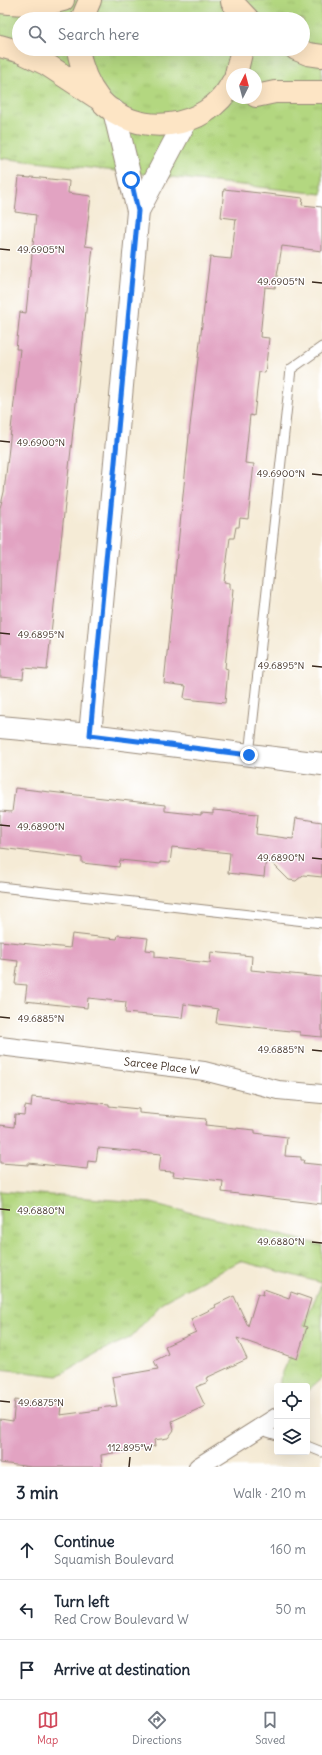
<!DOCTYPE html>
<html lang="en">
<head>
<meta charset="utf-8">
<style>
	:root { --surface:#fff; --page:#f2f2f3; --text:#1f2937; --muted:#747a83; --line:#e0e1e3; --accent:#d1495b }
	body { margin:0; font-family:Delius,sans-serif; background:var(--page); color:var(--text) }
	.controls { position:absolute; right:12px; bottom:12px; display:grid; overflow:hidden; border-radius:4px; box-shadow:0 4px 16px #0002 }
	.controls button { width:36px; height:36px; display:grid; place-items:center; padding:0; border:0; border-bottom:1px solid var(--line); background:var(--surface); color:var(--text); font:20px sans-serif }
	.compass { position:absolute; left:226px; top:68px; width:36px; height:36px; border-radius:50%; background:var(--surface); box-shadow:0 4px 16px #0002; rotate:6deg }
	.stop { position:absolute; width:12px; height:12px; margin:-9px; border:3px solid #1a73e8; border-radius:50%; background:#fff }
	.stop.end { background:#1a73e8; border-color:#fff; box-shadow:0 1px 4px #0008 }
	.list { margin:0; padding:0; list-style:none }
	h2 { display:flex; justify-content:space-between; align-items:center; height:52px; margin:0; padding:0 16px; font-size:17px }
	h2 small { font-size:13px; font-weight:400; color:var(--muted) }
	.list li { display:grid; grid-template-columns:26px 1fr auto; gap:12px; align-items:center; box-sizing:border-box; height:60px; padding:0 16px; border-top:1px solid var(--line) }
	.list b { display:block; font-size:15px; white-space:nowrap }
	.list p { margin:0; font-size:13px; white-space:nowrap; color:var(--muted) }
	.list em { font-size:13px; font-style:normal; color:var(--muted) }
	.icon { flex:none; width:22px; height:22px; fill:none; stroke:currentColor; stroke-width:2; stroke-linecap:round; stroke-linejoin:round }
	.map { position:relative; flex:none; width:322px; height:1467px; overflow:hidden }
	.search { position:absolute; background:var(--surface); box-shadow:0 4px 16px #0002; left:12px; right:12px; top:12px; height:44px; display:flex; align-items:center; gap:10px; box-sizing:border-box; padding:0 14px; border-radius:22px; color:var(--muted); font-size:15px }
	.sheet { height:232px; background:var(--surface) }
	nav { display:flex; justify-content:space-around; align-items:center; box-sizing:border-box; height:56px; border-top:1px solid var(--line); background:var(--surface); font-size:11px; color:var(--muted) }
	nav a { display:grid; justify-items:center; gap:2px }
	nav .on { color:var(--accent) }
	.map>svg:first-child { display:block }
</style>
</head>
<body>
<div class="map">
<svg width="322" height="1467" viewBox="0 0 322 1467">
	<defs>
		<pattern id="grass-tufts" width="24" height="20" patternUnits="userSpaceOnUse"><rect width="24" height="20" fill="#b3d780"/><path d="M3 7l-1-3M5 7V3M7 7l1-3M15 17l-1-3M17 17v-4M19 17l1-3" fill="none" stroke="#9bb96e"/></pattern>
	</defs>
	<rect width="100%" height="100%" fill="#fff"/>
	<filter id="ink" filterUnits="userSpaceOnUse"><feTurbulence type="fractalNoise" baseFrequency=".025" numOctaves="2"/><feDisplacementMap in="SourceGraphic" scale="8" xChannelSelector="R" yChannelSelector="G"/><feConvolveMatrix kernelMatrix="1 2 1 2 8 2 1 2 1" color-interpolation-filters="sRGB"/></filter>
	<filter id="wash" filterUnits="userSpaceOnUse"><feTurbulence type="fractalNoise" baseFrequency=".012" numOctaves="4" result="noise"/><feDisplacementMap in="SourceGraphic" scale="16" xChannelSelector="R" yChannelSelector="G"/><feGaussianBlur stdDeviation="0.9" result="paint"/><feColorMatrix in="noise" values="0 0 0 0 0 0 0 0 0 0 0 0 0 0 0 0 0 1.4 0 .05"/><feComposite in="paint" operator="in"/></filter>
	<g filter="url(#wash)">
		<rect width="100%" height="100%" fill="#f5ebd6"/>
		<path fill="url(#grass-tufts)" stroke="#77804f" fill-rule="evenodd" d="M0,0H322V194L0,158ZM19,19H303V49H19ZM232,74H256V98H232Z
			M0,1191L151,1203L322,1245V1283L240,1261L164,1301L130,1338L97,1353L58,1376L0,1369Z
			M322,1283V1378L307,1391V1386H280V1379Z"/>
		<g id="blocks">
			<path fill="#e2a3c2" d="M19,177L31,178V177L69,181L68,193L91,196L85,246L93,247L47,670L24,668L23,679L0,677V508L4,492L20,349H16L20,312L26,313L36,215L15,212Z
				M224,189L303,198L302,205L322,207V251L282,246L275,288L265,287L260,337L269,338L265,373L259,372L254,416L250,415L245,463L254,464L248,519L240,518L239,527H236L234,538H230L224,582L230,583V589L233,590L225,668L228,669L225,703L185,699L184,697L186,686L164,683L190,426L210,257L231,259L236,219L221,217Z
				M15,788L165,805V811L201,815V813L213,814V810L258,814L256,834L293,839L296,818L322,822V877L303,875L296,881L289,880L266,857L264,877L228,873L230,853L172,847L170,863L160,862V864L120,860L119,867L82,863V858L0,848V811L12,812Z
				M72,934L117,939L118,935L148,938L146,950L155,951V957L210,963L211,952L252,956L251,970L322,977V1037L300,1035V1032L216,1023L218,1009L184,1004L182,1018L125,1013L126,1002L88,998L87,1008L25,1001L27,985L15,984L18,961L0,959V941L70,948Z
				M32,1097L109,1104V1106L139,1109V1113L206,1119L205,1125L255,1130V1133L287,1137L285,1156L301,1157V1160H304L303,1163L322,1165V1204L222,1192L223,1181L173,1176L174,1172L159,1171L161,1154L98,1148L96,1162L88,1161L87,1169L28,1163V1165L0,1163V1125L14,1127L15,1114L24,1115L25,1106L31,1107Z
				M264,1289L289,1298L291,1292L311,1299L303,1326L307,1327L297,1359L237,1338L247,1359L206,1378L208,1382L196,1387L205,1406L172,1421L174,1430L168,1438L154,1440L155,1446L101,1455L102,1467H32L0,1463V1419L13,1421L15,1400L61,1405L60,1415L99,1410L98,1408L117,1406L112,1377L158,1369L154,1361L168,1354L165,1346L196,1332L191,1319L216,1307L215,1305L234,1296L248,1326L258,1293L263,1295Z"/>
		</g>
	</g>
	<g filter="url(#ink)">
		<use href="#blocks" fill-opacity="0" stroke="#988a7a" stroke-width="1"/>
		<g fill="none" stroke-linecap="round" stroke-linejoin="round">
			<defs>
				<path id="service" d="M249,755L291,369L322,347
					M0,887L322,923
					M258,1429L277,1435
					M307,1446L322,1452"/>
				<g id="minor">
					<path id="s1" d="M0,1046L204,1071L278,1090L322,1094"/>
					<path d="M198,1467L277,1417"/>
				</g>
				<path id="tertiary" d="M138,211L185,122
					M0,727L90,735L322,764
					M90,735L138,211L114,111"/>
				<path id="secondary" d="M0,2C20,4 43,6 63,0
					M232,2L248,19
					M82,19L90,0
					M0,46L21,52L46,64L96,97
					M78,49C81,67 87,84 99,99C135,139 207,131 232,83
					M296,49L308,54L322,56
					M236,74L242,49
					M256,96L275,92H322"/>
			</defs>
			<use href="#service" stroke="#988a7a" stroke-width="11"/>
			<use href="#minor" stroke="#988a7a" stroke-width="20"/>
			<use href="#tertiary" stroke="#988a7a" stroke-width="24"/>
			<use href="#secondary" stroke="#988a7a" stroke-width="24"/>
			<use href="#service" stroke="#fff" stroke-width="9"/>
			<use href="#minor" stroke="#fff" stroke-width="18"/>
			<use href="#tertiary" stroke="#fff" stroke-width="22"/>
			<use href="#secondary" stroke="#fde5c5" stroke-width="22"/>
		</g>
	</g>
	<g fill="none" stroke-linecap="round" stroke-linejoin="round" filter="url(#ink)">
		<path stroke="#1a73e8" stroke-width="5" d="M131,180L138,211L90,735L249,755"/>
	</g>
	<path fill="none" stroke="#3b2a1e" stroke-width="1.5" d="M0,249L10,250M312,282L322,283M0,441L10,442M312,474L322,475M0,633L10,634M312,666L322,667M0,825L10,826M312,858L322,859M0,1017L10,1018M312,1050L322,1051M0,1209L10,1210M312,1242L322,1243M0,1401L10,1402M129,1467L130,1457"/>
	<g text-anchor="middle" stroke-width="3" stroke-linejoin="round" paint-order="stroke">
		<g font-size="11" fill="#3b2a1e" stroke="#fff">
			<text dy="4" stroke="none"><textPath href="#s1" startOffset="163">Sarcee Place W</textPath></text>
		</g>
	</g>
	<g font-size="10" text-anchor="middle" fill="#3b2a1e" stroke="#fff" stroke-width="3" stroke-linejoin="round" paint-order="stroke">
		<text x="41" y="253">49.6905°N</text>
		<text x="281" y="285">49.6905°N</text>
		<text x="41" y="446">49.6900°N</text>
		<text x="281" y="477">49.6900°N</text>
		<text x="41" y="638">49.6895°N</text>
		<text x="281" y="669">49.6895°N</text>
		<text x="41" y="830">49.6890°N</text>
		<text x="281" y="861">49.6890°N</text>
		<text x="41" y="1022">49.6885°N</text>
		<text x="281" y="1053">49.6885°N</text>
		<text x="41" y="1214">49.6880°N</text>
		<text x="281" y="1245">49.6880°N</text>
		<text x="41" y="1406">49.6875°N</text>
		<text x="130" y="1451">112.895°W</text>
	</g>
</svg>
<div class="controls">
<button><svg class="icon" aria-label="locate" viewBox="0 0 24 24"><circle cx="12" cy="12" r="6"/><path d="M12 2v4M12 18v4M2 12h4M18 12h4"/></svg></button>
<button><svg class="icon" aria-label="layers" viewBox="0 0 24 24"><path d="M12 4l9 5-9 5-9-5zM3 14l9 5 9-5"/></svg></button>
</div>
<svg class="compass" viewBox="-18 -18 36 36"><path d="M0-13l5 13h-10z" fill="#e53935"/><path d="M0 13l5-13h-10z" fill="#747a83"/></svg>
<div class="stop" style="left:131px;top:180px"></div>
<div class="stop end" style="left:249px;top:755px"></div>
<div class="search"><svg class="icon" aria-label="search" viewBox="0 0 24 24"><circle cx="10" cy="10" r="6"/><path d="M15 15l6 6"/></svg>Search here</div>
</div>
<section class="sheet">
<h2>3 min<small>Walk · 210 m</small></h2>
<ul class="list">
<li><svg class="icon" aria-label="ahead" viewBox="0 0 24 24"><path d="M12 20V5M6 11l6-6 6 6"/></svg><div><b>Continue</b><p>Squamish Boulevard</p></div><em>160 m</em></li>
<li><svg class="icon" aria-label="left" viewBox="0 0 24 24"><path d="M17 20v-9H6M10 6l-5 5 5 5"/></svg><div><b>Turn left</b><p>Red Crow Boulevard W</p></div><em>50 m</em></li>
<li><svg class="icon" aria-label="arrive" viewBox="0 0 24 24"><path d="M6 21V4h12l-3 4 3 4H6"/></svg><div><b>Arrive at destination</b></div></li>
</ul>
</section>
<nav>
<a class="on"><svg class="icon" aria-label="map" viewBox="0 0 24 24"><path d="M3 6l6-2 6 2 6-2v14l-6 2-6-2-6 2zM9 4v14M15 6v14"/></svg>Map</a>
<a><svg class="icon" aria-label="directions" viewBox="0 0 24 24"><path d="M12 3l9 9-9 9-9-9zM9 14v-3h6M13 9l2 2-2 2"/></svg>Directions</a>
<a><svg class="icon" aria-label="saved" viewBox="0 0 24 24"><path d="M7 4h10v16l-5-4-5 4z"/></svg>Saved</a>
</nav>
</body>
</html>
